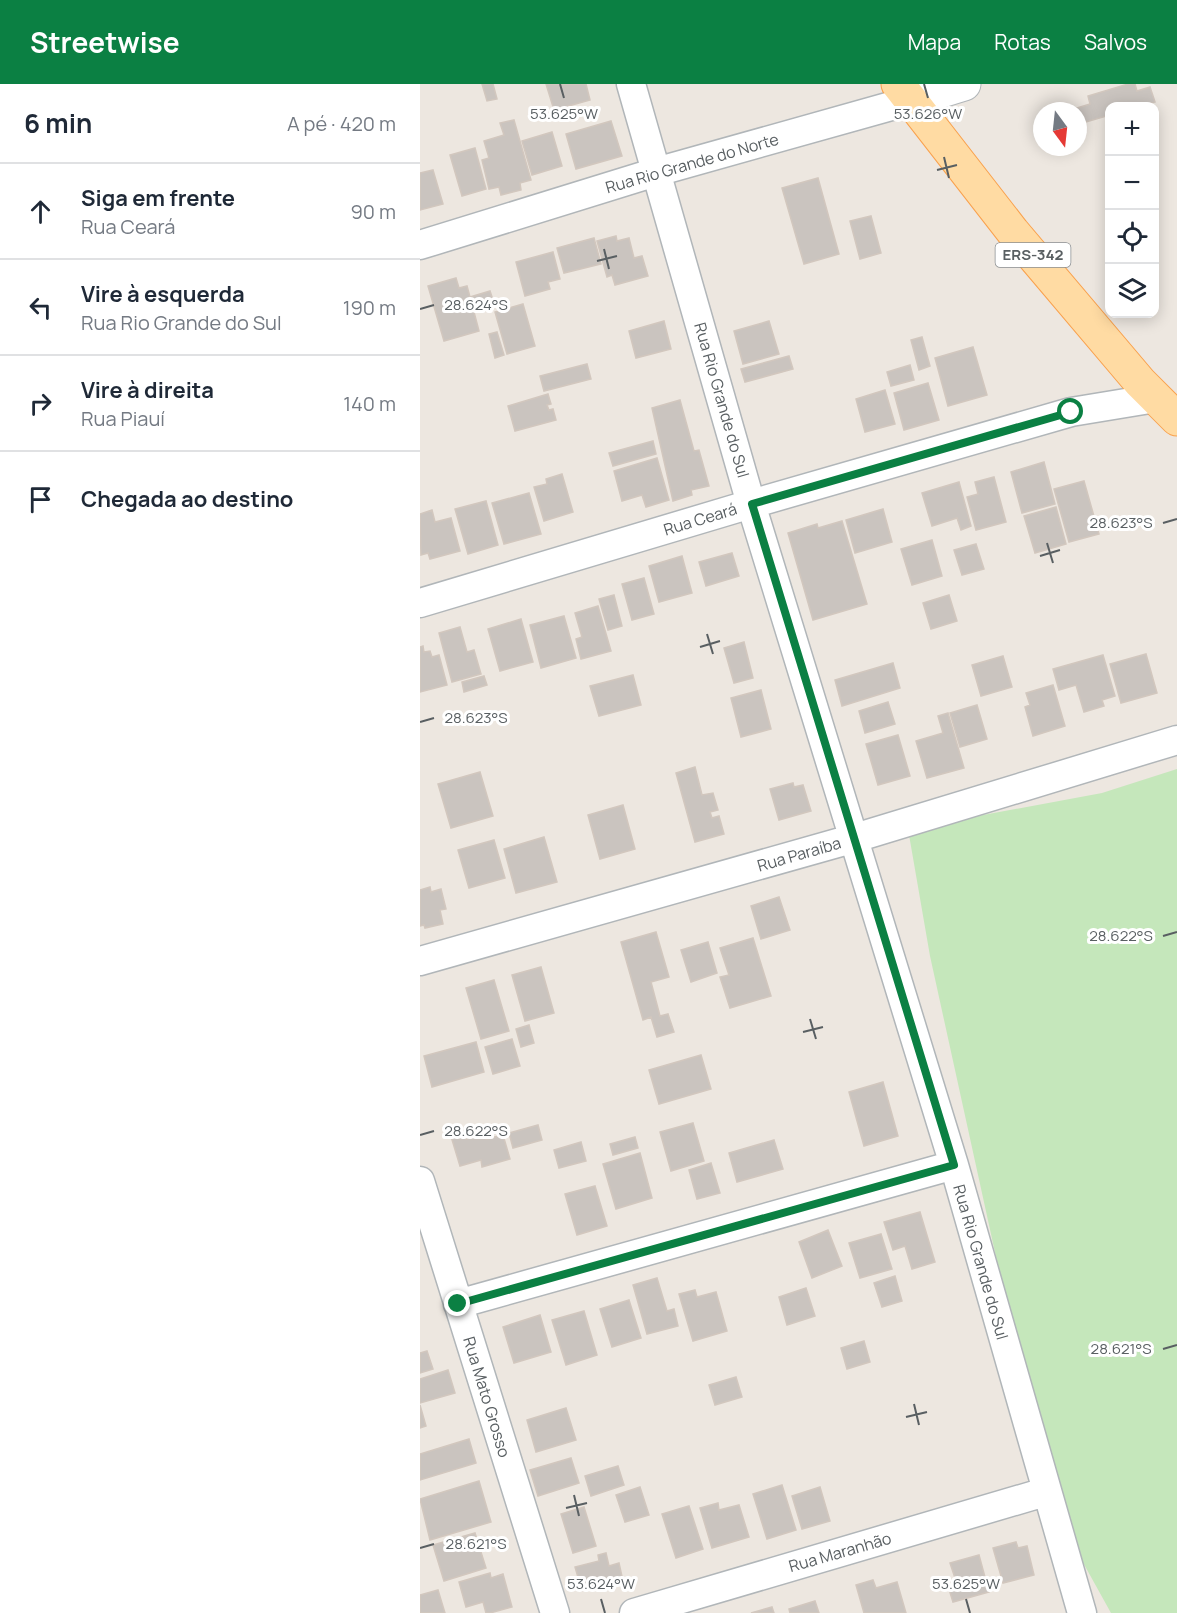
<!DOCTYPE html>
<html lang="pt">
<head>
<meta charset="utf-8">
<style>
	:root { --surface:#fff; --page:#f6f6f7; --text:#1f2937; --muted:#747a83; --line:#e0e1e3; --accent:#0b8043 }
	body { margin:0; font-family:Manrope,sans-serif; background:var(--page); color:var(--text) }
	.controls { position:absolute; right:18px; top:18px; display:grid; overflow:hidden; border-radius:12px; box-shadow:0 3px 15px #0003 }
	.controls button { width:54px; height:54px; display:grid; place-items:center; padding:0; border:0; border-bottom:2px solid var(--line); background:var(--surface); color:var(--text); font:30px sans-serif }
	.compass { position:absolute; left:613px; top:18px; width:54px; height:54px; border-radius:50%; background:var(--surface); box-shadow:0 3px 15px #0003; rotate:165deg }
	.stop { position:absolute; width:18px; height:18px; margin:-14px; border:4px solid #0b8043; border-radius:50%; background:#fff }
	.stop.end { background:#0b8043; border-color:#fff; box-shadow:0 2px 6px #0008 }
	.list { margin:0; padding:0; list-style:none }
	h2 { display:flex; justify-content:space-between; align-items:center; height:78px; margin:0; padding:0 24px; font-size:26px }
	h2 small { font-size:20px; font-weight:400; color:var(--muted) }
	.list li { display:grid; grid-template-columns:39px 1fr auto; gap:18px; align-items:center; box-sizing:border-box; height:96px; padding:0 24px; border-top:2px solid var(--line) }
	.list b { display:block; font-size:22px; white-space:nowrap }
	.list p { margin:0; font-size:20px; white-space:nowrap; color:var(--muted) }
	.list em { font-size:20px; font-style:normal; color:var(--muted) }
	.icon { flex:none; width:33px; height:33px; fill:none; stroke:currentColor; stroke-width:2; stroke-linecap:round; stroke-linejoin:round }
	.map { position:relative; flex:none; width:757px; height:1529px; overflow:hidden }
	header { display:flex; align-items:center; gap:36px; box-sizing:border-box; height:84px; padding:0 30px; background:var(--accent); color:#fff }
	header strong { font-size:28px }
	nav { display:flex; gap:33px; margin-inline-start:auto; font-size:21px }
	main { display:flex }
	aside { flex:1; background:var(--surface) }
	.map>svg:first-child { display:block }
</style>
</head>
<body>
<header>
<strong>Streetwise</strong>
<nav><a>Mapa</a><a>Rotas</a><a>Salvos</a></nav>
</header>
<main>
<aside>
<h2>6 min<small>A pé · 420 m</small></h2>
<ul class="list">
<li><svg class="icon" aria-label="ahead" viewBox="0 0 24 24"><path d="M12 20V5M6 11l6-6 6 6"/></svg><div><b>Siga em frente</b><p>Rua Ceará</p></div><em>90 m</em></li>
<li><svg class="icon" aria-label="left" viewBox="0 0 24 24"><path d="M17 20v-9H6M10 6l-5 5 5 5"/></svg><div><b>Vire à esquerda</b><p>Rua Rio Grande do Sul</p></div><em>190 m</em></li>
<li><svg class="icon" aria-label="right" viewBox="0 0 24 24"><path d="M7 20v-9h11M14 6l5 5-5 5"/></svg><div><b>Vire à direita</b><p>Rua Piauí</p></div><em>140 m</em></li>
<li><svg class="icon" aria-label="arrive" viewBox="0 0 24 24"><path d="M6 21V4h12l-3 4 3 4H6"/></svg><div><b>Chegada ao destino</b></div></li>
</ul>
</aside>
<div class="map">
<svg width="757" height="1529" viewBox="0 0 757 1529">
	<rect width="100%" height="100%" fill="#ede7e0"/>
	<path fill="#c5e7bb" d="M757,685V1529H691L630,1419L510,872L488,745L682,709Z"/>
	<path fill="#cac4bf" stroke="#d2c7be" stroke-width="1.5" d="M62,0H73L77,15L67,17Z
		M126,0H166L170,16L134,26Z
		M708,0H715L717,7L730,3L735,18L719,22H690V31L659,40L658,27L654,25L670,20L668,12Z
		M94,36L111,96L100,99L101,106L81,111L79,103L69,105L62,76L69,74L64,57L84,51L80,39Z
		M191,37L202,72L156,85L146,50Z
		M132,48L142,82L112,91L102,57Z
		M55,64L66,105L42,112L30,71Z
		M13,86L23,120L0,126V89Z
		M398,94L419,170L384,180L362,104Z
		M451,132L461,169L440,175L430,137Z
		M196,152L197,157L209,154L214,174L222,172L228,192L195,201L192,191L187,193L177,157Z
		M174,154L181,180L144,189L137,164Z
		M133,168L140,195L128,198L130,205L105,212L96,178Z
		M36,194L39,204L47,202L50,213L70,207L75,222L54,228L59,247L24,257L8,202Z
		M103,220L115,262L87,270L75,228Z
		M244,237L251,265L216,274L209,247Z
		M349,237L359,270L323,280L314,247Z
		M77,248L84,271L75,274L69,250Z
		M502,253L510,282L499,286L491,256Z
		M553,263L567,311L528,322L515,274Z
		M369,272L373,285L325,298L321,285Z
		M167,280L171,295L124,307L120,292Z
		M490,281L494,296L471,302L467,288Z
		M508,299L519,336L484,346L474,309Z
		M465,306L475,340L445,348L436,315Z
		M128,310L131,320L127,321L129,326L133,325L136,336L95,347L88,322Z
		M260,316L274,367L279,366L289,402L271,406L272,411L253,417L232,324Z
		M233,357L236,370L193,382L189,369Z
		M237,374L249,416L226,423L222,411L202,417L194,387Z
		M624,378L635,420L602,429L591,388Z
		M142,390L153,428L124,437L114,403L127,400L126,395Z
		M574,393L586,438L556,446L547,413L558,410L555,398Z
		M664,397L679,450L649,458L634,405Z
		M539,398L551,442L541,446L537,434L512,442L502,409Z
		M109,409L121,450L84,460L72,419Z
		M66,417L78,461L48,470L35,425Z
		M636,423L646,460L615,469L604,432Z
		M463,425L472,458L435,469L426,436Z
		M12,426L15,438L31,434L40,467L10,475L8,469L1,471L0,430Z
		M422,437L447,520L393,536L368,449L397,440L398,444Z
		M512,456L522,492L492,501L481,465Z
		M556,460L564,485L542,491L534,466Z
		M312,469L319,492L286,502L279,478Z
		M262,472L272,509L239,518L229,482Z
		M224,494L234,530L212,536L202,500Z
		M194,511L202,542L188,546L179,515Z
		M529,511L537,537L511,545L503,519Z
		M178,522L191,567L161,575L156,555L162,553L155,529Z
		M144,532L156,574L121,584L110,541Z
		M101,535L113,578L80,587L68,545Z
		M40,543L47,568L54,566L61,590L32,598L19,549Z
		M324,558L333,594L314,599L304,564Z
		M3,562L4,568L10,567L12,573L19,571L27,601L0,608V563Z
		M726,570L737,609L701,619L690,580Z
		M683,571L695,612L682,616L684,622L664,628L656,601L639,606L633,585Z
		M583,572L592,603L561,612L552,581Z
		M473,579L480,604L422,622L415,596Z
		M213,591L221,621L179,632L170,602Z
		M64,592L67,601L44,608L42,598Z
		M633,601L645,642L613,652L605,623L610,621L606,609Z
		M341,606L351,645L321,653L311,614Z
		M468,618L475,640L445,649L439,627Z
		M557,621L567,655L540,663L530,629Z
		M528,629L544,684L507,694L496,657L523,649L518,632Z
		M478,651L490,692L458,701L446,660Z
		M275,683L282,711L293,709L298,726L290,728L292,734L299,732L304,750L275,758L256,689Z
		M60,688L73,732L31,744L18,700Z
		M373,699L374,703L383,701L391,727L359,736L350,705Z
		M203,721L215,765L180,775L168,731Z
		M124,753L137,798L96,809L84,765Z
		M74,756L85,794L49,804L38,766Z
		M10,803L11,808L21,805L26,825L20,826L23,840L5,844L4,841L0,842V806Z
		M359,813L370,846L341,855L331,822Z
		M236,848L249,893L231,898L240,932L248,930L254,948L237,953L231,933L223,936L201,858Z
		M333,854L351,912L310,924L300,893L309,891L300,864Z
		M288,858L297,889L271,898L261,866Z
		M121,883L134,929L105,937L92,891Z
		M74,896L89,947L61,955L46,904Z
		M109,941L114,959L101,963L96,945Z
		M92,955L100,982L73,990L65,963Z
		M56,958L64,988L12,1003L4,972Z
		M281,971L291,1005L239,1020L229,986Z
		M463,998L478,1052L444,1062L429,1008Z
		M273,1039L284,1077L251,1087L240,1048Z
		M118,1041L122,1056L93,1064L89,1049Z
		M43,1046L46,1055L65,1050L66,1055L83,1051L90,1075L62,1083L61,1076L40,1082L30,1049Z
		M215,1053L218,1064L193,1071L190,1060Z
		M354,1056L363,1085L317,1098L309,1069Z
		M161,1058L166,1077L139,1084L134,1066Z
		M220,1069L232,1114L196,1125L183,1080Z
		M291,1079L300,1109L277,1115L269,1086Z
		M175,1102L187,1142L157,1151L145,1110Z
		M500,1128L515,1178L492,1185L485,1162L473,1166L464,1138Z
		M408,1146L422,1182L392,1194L379,1158Z
		M461,1150L472,1185L440,1194L429,1159Z
		M475,1192L482,1217L462,1223L454,1199Z
		M237,1194L247,1227L254,1225L258,1242L227,1250L213,1201Z
		M386,1204L395,1232L367,1241L359,1213Z
		M275,1206L277,1213L296,1208L307,1247L273,1257L259,1210Z
		M209,1216L221,1254L192,1263L180,1225Z
		M164,1227L177,1271L146,1281L132,1236Z
		M120,1231L131,1268L94,1279L83,1243Z
		M444,1257L450,1278L427,1285L421,1264Z
		M7,1267L13,1285L0,1289V1269Z
		M28,1286L35,1309L0,1319V1295Z
		M316,1293L322,1313L295,1321L289,1301Z
		M0,1321L6,1342L0,1344Z
		M146,1324L156,1356L116,1368L107,1336Z
		M49,1355L56,1379L0,1396V1370Z
		M151,1374L159,1399L118,1412L110,1386Z
		M198,1382L204,1401L171,1412L165,1392Z
		M59,1397L71,1438L10,1456L0,1415Z
		M362,1401L376,1446L347,1455L333,1410Z
		M220,1403L229,1431L205,1438L196,1411Z
		M400,1403L410,1437L382,1445L372,1412Z
		M298,1419L299,1426L319,1421L329,1453L292,1464L280,1424Z
		M269,1422L283,1465L256,1474L242,1430Z
		M164,1423L176,1462L153,1469L141,1430Z
		M55,1449L66,1484L24,1497L13,1461Z
		M596,1458L598,1464L607,1462L614,1491L583,1499L573,1464Z
		M186,1469L189,1482L199,1479L203,1497L162,1507L155,1483L179,1477L178,1471Z
		M559,1471L569,1508L533,1518L528,1502L537,1500L530,1479Z
		M70,1489L71,1494L83,1490L92,1523L70,1529H66L63,1518L46,1523L39,1498Z
		M453,1496L456,1504L477,1498L486,1529H444L436,1501Z
		M18,1506L25,1529H0V1511Z
		M395,1517L399,1529H370L369,1525Z
		M352,1523L354,1529H331Z"/>
	<g fill="none" stroke-linecap="round" stroke-linejoin="round">
		<defs>
			<path id="minor" d="M211,0L331,420L534,1081L662,1529
				M0,161L236,88L489,17
				M0,519L331,420L651,328L736,314
				M0,877L435,754L757,656
				M0,1097L135,1529
				M38,1220L534,1081
				M214,1529L625,1408"/>
			<path id="tertiary" d="M489,17L544,0"/>
			<path id="primary" d="M478,0L593,148L720,298L757,335"/>
		</defs>
		<use href="#minor" stroke="#b1b6b9" stroke-width="31"/>
		<use href="#tertiary" stroke="#b1b6b9" stroke-width="35"/>
		<use href="#primary" stroke="#f9a14d" stroke-width="35"/>
		<use href="#minor" stroke="#fff" stroke-width="28"/>
		<use href="#tertiary" stroke="#fff" stroke-width="33"/>
		<use href="#primary" stroke="#ffdba3" stroke-width="33"/>
	</g>
	<g fill="none" stroke-linecap="round" stroke-linejoin="round">
		<path stroke="#0b8043" stroke-width="8" d="M38,1220L534,1081L332,420L651,328"/>
	</g>
	<path fill="none" stroke="#595f62" stroke-width="2" d="M140,0L144,14M504,0L508,14M524,73L529,94M517,86L537,81M184,165L189,185M177,177L197,172M0,225L14,221M743,439L757,435M627,459L633,479M620,472L640,466M287,550L293,570M280,563L300,557M0,638L14,634M743,852L757,848M390,935L396,955M383,948L403,943M0,1051L14,1047M743,1265L757,1261M494,1320L499,1341M486,1333L507,1328M154,1411L159,1432M146,1424L167,1419M0,1464L14,1460M181,1515L185,1529M546,1515L550,1529"/>
	<g text-anchor="middle" stroke-width="6" stroke-linejoin="round" paint-order="stroke">
		<rect fill="#fff" stroke="#8b8f91" stroke-width="1.5" x="575.5" y="159" width="75" height="24" rx="4.5"/>
		<g font-size="15" font-weight="bold" fill="#595f62">
			<text x="613" y="176">ERS-342</text>
		</g>
		<g font-size="16" fill="#595f62" stroke="#fff">
			<text transform="translate(272 79) rotate(-16)" y="6">Rua Rio Grande do Norte</text>
			<text transform="translate(302 316) rotate(74)" y="6">Rua Rio Grande do Sul</text>
			<text transform="translate(280 435) rotate(-17)" y="6">Rua Ceará</text>
			<text transform="translate(379 770) rotate(-16)" y="6">Rua Paraíba</text>
			<text transform="translate(561 1178) rotate(74)" y="6">Rua Rio Grande do Sul</text>
			<text transform="translate(67 1313) rotate(73)" y="6">Rua Mato Grosso</text>
			<text transform="translate(420 1468) rotate(-16)" y="6">Rua Maranhão</text>
		</g>
	</g>
	<g font-size="15" text-anchor="middle" fill="#595f62" stroke="#fff" stroke-width="6" stroke-linejoin="round" paint-order="stroke">
		<text x="144" y="35">53.625°W</text>
		<text x="508" y="35">53.626°W</text>
		<text x="56" y="226">28.624°S</text>
		<text x="701" y="444">28.623°S</text>
		<text x="56" y="639">28.623°S</text>
		<text x="701" y="857">28.622°S</text>
		<text x="56" y="1052">28.622°S</text>
		<text x="701" y="1270">28.621°S</text>
		<text x="56" y="1465">28.621°S</text>
		<text x="181" y="1505">53.624°W</text>
		<text x="546" y="1505">53.625°W</text>
	</g>
</svg>
<div class="controls">
<button>+</button>
<button>−</button>
<button><svg class="icon" aria-label="locate" viewBox="0 0 24 24"><circle cx="12" cy="12" r="6"/><path d="M12 2v4M12 18v4M2 12h4M18 12h4"/></svg></button>
<button><svg class="icon" aria-label="layers" viewBox="0 0 24 24"><path d="M12 4l9 5-9 5-9-5zM3 14l9 5 9-5"/></svg></button>
</div>
<svg class="compass" viewBox="-18 -18 36 36"><path d="M0-13l5 13h-10z" fill="#e53935"/><path d="M0 13l5-13h-10z" fill="#747a83"/></svg>
<div class="stop" style="left:651px;top:328px"></div>
<div class="stop end" style="left:38px;top:1220px"></div>
</div>
</main>
</body>
</html>
